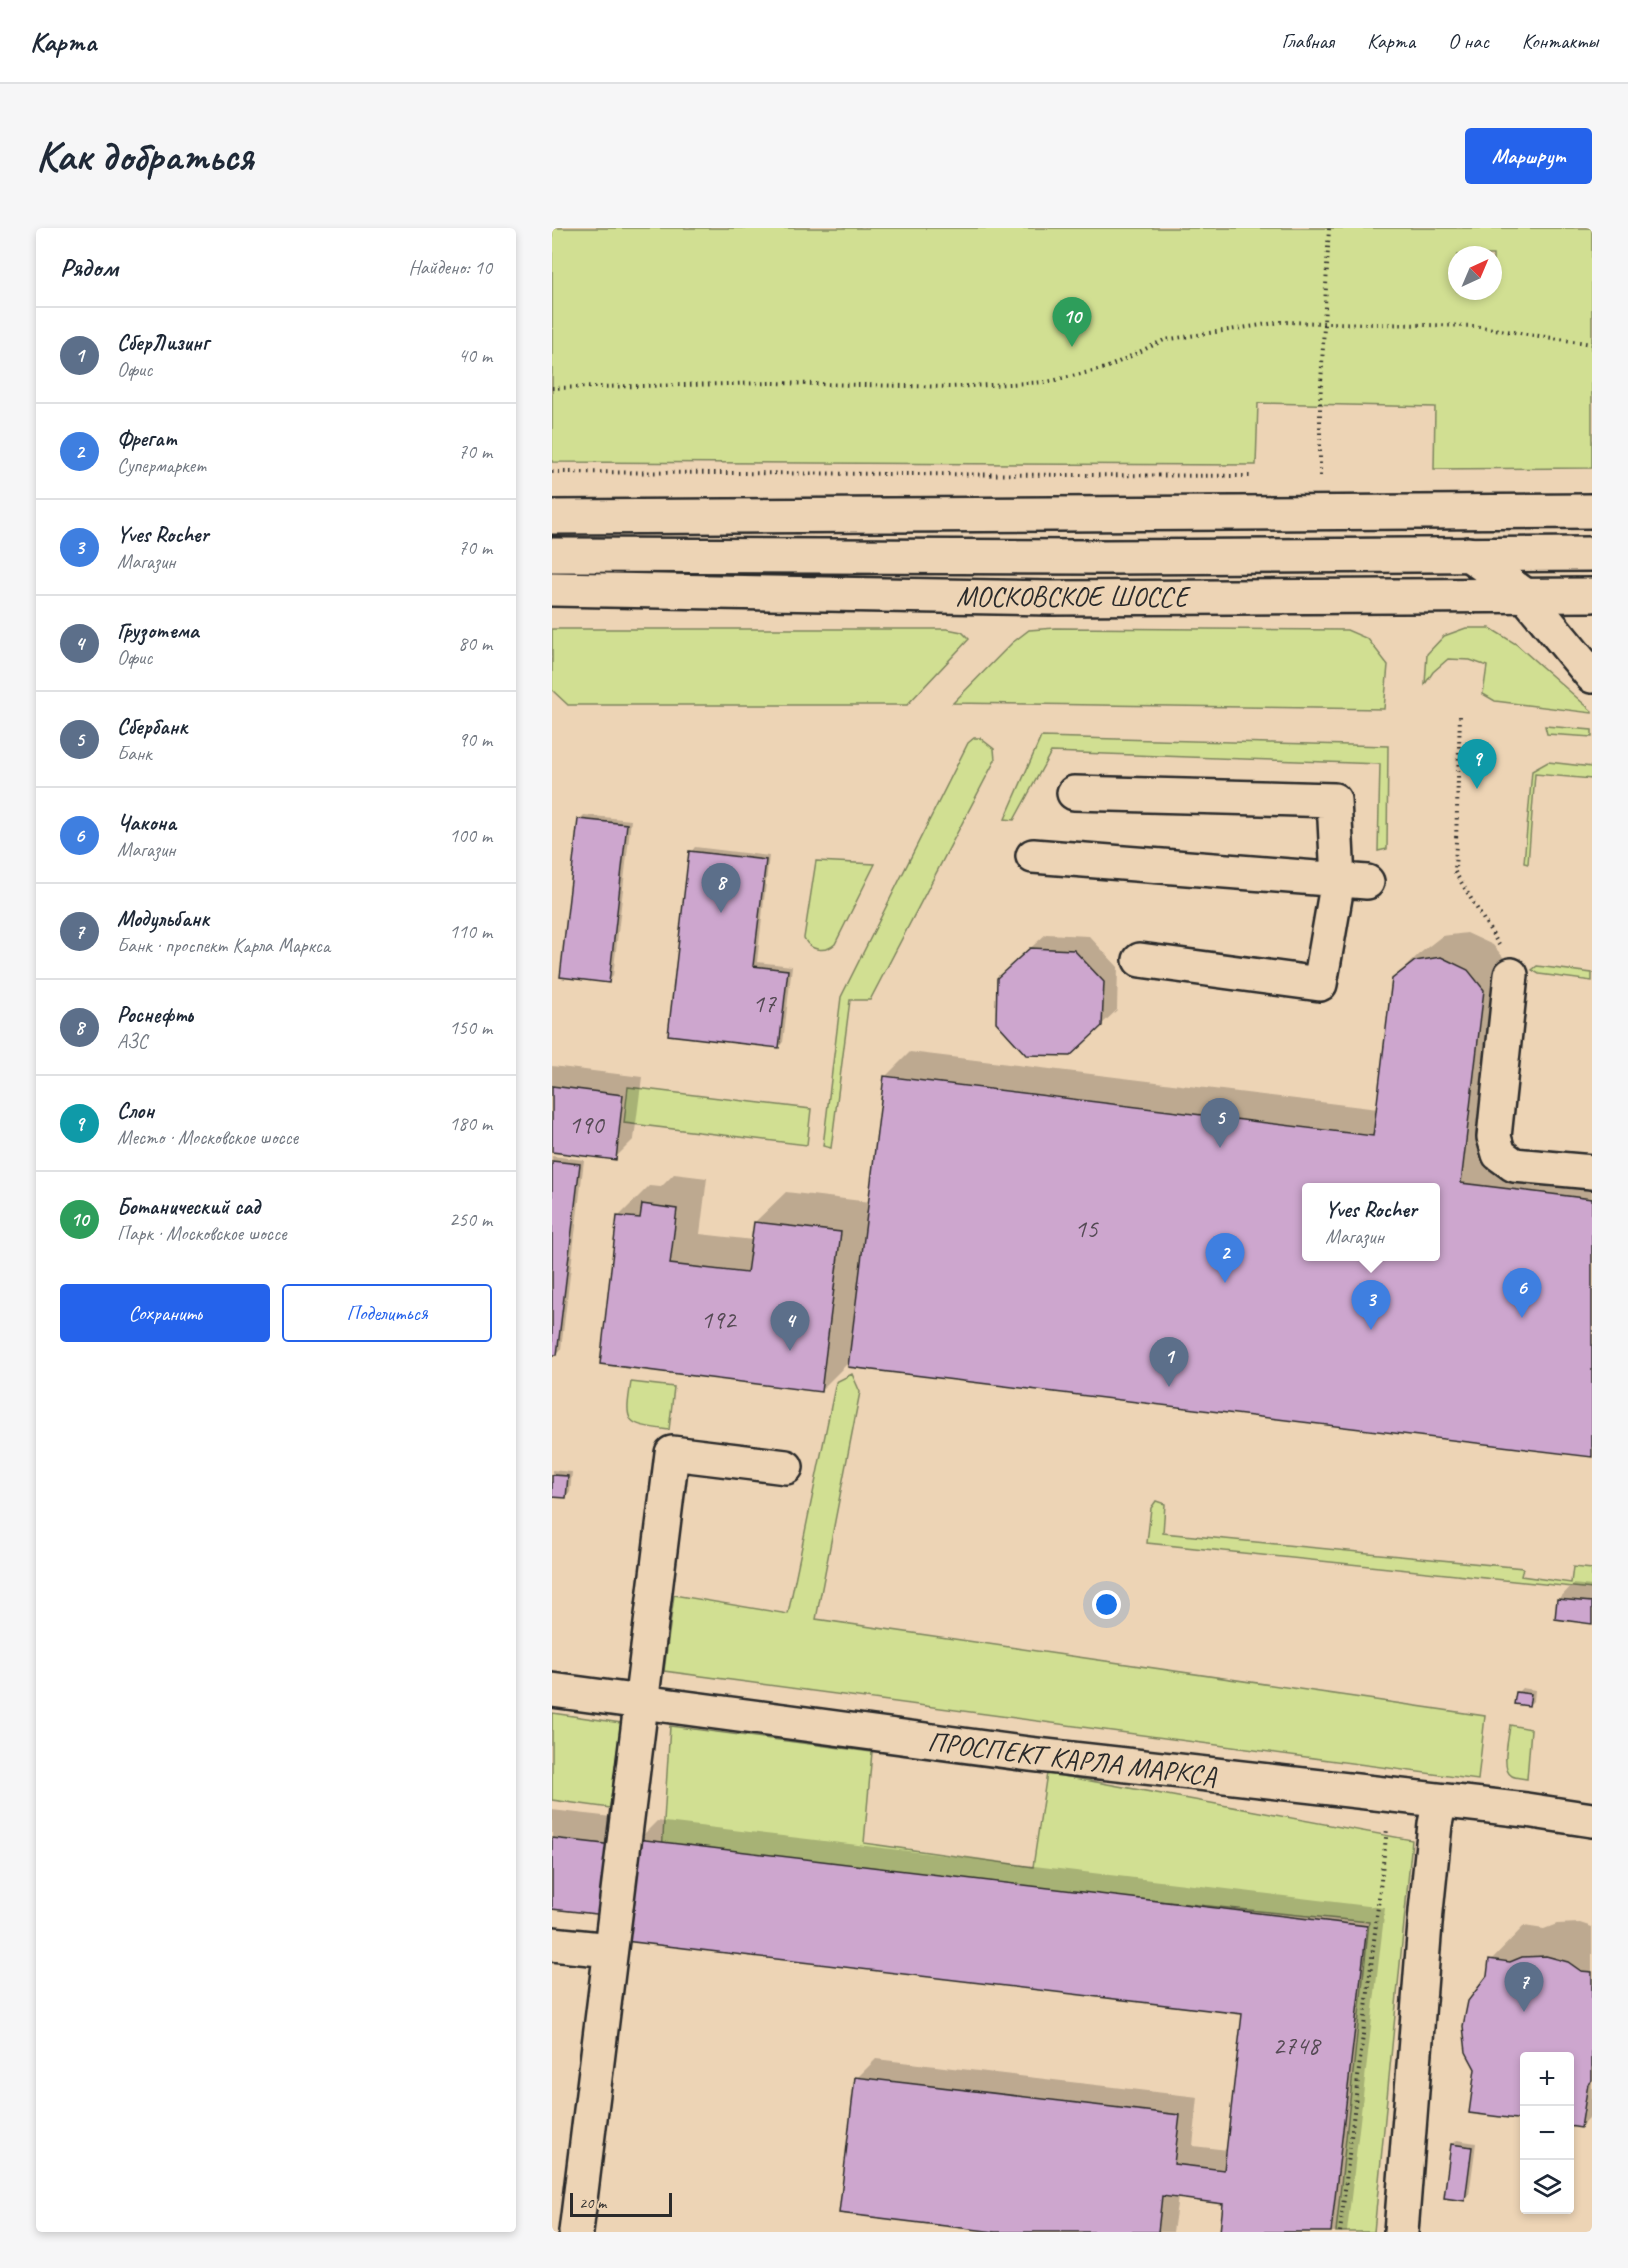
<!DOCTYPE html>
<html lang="ru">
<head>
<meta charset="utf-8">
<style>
	:root { --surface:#fff; --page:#f6f6f7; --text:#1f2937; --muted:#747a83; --line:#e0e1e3; --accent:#2563eb }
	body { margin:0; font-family:Caveat,sans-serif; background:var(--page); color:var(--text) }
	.controls { position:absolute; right:18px; bottom:18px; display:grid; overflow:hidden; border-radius:6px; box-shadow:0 3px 9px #0003 }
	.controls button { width:54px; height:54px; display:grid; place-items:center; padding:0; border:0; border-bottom:2px solid var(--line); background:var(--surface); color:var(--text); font:30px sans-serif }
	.compass { position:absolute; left:896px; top:18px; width:54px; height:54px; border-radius:50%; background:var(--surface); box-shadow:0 3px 9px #0003; rotate:44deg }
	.scale { position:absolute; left:18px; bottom:15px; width:102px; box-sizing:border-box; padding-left:6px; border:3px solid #2b2b2b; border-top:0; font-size:16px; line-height:21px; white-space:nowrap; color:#2b2b2b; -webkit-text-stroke:4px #edd4b5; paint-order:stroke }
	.you { position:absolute; left:555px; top:1377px; width:21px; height:21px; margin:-15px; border:4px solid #fff; border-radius:50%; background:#1a73e8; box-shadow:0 0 0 9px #1a73e833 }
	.badge { display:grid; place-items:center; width:39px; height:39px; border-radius:50%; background:var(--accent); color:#fff; font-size:20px; font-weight:700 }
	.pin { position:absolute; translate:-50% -50px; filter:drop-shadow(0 2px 3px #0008) }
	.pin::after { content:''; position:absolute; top:32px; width:21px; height:18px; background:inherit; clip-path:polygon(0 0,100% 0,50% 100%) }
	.popup { position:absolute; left:750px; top:955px; width:138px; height:78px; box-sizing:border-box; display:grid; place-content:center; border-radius:6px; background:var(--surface); filter:drop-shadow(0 2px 4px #0005); font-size:20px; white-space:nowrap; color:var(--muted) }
	.popup b { font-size:22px; color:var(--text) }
	.popup::after { content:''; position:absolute; left:50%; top:100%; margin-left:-12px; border:12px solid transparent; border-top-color:var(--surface) }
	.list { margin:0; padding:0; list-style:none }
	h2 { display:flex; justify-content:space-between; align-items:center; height:78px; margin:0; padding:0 24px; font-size:26px }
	h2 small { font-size:20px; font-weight:400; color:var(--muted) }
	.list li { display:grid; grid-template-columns:39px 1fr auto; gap:18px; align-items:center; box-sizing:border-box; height:96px; padding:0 24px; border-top:2px solid var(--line) }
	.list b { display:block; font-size:22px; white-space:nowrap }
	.list p { margin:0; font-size:20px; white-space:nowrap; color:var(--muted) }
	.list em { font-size:20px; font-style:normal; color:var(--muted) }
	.actions { display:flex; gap:12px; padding:18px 24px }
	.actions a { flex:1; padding:14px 0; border:2px solid var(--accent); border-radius:6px; text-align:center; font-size:21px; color:var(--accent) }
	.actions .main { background:var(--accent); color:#fff }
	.icon { flex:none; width:33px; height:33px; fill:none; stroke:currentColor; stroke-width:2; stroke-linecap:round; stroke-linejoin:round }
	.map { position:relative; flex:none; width:1040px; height:2004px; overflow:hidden; border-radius:6px }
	header { display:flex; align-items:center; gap:36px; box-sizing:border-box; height:84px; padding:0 30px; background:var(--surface); border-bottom:2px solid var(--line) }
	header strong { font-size:28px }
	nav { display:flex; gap:33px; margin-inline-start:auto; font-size:21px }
	.intro { display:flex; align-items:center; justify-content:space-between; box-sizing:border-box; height:144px; padding:0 36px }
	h1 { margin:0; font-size:42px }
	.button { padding:15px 27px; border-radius:6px; background:var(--accent); color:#fff; font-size:21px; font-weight:700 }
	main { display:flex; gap:36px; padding:0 36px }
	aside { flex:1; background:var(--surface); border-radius:6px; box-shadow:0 3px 9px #0003 }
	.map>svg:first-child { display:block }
</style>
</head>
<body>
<header>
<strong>Карта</strong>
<nav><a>Главная</a><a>Карта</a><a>О нас</a><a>Контакты</a></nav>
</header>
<div class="intro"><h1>Как добраться</h1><a class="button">Маршрут</a></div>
<main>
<aside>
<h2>Рядом<small>Найдено: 10</small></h2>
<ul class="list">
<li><span class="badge" style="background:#5c6f8a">1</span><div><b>СберЛизинг</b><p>Офис</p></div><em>40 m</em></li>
<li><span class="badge" style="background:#3f7fe0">2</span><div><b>Фрегат</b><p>Супермаркет</p></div><em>70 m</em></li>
<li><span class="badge" style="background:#3f7fe0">3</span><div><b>Yves Rocher</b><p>Магазин</p></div><em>70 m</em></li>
<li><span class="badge" style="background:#5c6f8a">4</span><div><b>Грузотема</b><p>Офис</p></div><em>80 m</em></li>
<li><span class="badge" style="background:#5c6f8a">5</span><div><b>Сбербанк</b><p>Банк</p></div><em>90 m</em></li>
<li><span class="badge" style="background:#3f7fe0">6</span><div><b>Чакона</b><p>Магазин</p></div><em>100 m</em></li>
<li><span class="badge" style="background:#5c6f8a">7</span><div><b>Модульбанк</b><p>Банк · проспект Карла Маркса</p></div><em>110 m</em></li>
<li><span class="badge" style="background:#5c6f8a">8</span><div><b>Роснефть</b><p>АЗС</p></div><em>150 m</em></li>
<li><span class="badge" style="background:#0f9aa8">9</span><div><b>Слон</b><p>Место · Московское шоссе</p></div><em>180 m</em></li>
<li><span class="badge" style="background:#2e9e5b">10</span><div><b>Ботанический сад</b><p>Парк · Московское шоссе</p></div><em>250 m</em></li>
</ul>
<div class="actions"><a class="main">Сохранить</a><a>Поделиться</a></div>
</aside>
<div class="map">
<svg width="1040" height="2004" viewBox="0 0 1040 2004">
	<rect width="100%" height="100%" fill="#edd4b5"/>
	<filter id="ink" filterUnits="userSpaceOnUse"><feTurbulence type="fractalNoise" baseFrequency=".0167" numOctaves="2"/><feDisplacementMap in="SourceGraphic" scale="12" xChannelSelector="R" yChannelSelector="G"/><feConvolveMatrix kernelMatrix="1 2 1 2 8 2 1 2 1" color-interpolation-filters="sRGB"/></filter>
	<g filter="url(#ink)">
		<path fill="#d1df92" stroke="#7e855e" stroke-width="1.5" fill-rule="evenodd" d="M0,0H1040V240L882,241L883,179L706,175L704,237L0,234ZM905,27H941V63H905Z
			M503,400L795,402L816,411L836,437L832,481L401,475L460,415L477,402Z
			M914,400H938L964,416L1040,483V485L943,473L931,466L935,438L918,432L896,431L881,444L873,456L875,426L892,408Z
			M0,401H395L410,404L417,411L355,477H16L0,462Z
			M993,498L1040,502V509L995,506Z
			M489,509L836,518L835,621L826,623L828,536L499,524L462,592L453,591Z
			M422,510H428L442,521L443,532L318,772H298L279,920L271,918L289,769L416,515Z
			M996,534L1040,539V551L983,546L976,636L972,635L980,543Z
			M264,633L323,636L283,716C273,725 258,723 252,710Z
			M985,738L1040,745V753L987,746L980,742Z
			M76,859L259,881L255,917L72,895Z
			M300,1146L308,1164L264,1391L933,1488L926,1552L112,1443L122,1367L236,1386L284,1154Z
			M79,1154L122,1159L117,1202C74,1196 72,1197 79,1154Z
			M604,1273L613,1276L611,1305L971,1340L969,1348L1019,1355L1021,1339L1040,1341V1361L595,1315L599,1280Z
			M0,1485L69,1495L58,1580L0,1572Z
			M958,1497L979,1501L975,1551C970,1550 964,1550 960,1548C948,1542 957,1509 958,1497Z
			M118,1498L320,1524L312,1615L481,1639L495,1545L860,1612L822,2004H784L817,1694L110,1624Z"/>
		<path fill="#0003" fill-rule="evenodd" d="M32,587L79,592L61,748L57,753L28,591Z
			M143,619L217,628L205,734L240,738L231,814L226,819L139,624Z
			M915,705L941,717L957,736L934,930L1040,943V1228L299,1132L269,1162L49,1135L67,988L97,958L109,959L122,946L155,950L148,1006L201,1012L203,994L234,964L318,974L333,849L358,824L826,881L841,751L867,726L890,708ZM754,960H884V1028H754Z
			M494,706L537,708L566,739L565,782L549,797L462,735Z
			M0,838L90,849L82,911L63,930L0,923Z
			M0,928L32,932L9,1121L5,1126L0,1125Z
			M0,1242L20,1244L18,1264L14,1269L0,1268Z
			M1021,1356L1040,1358V1394L1007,1371Z
			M970,1460L983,1462L982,1472L977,1477L965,1465Z
			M0,1582L85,1592L86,1612L105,1593L833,1680L795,2004H670L673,1974L626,1969L621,2004H456L305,1850L324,1831L646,1869L641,1918L676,1922L692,1784L81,1658L0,1680Z
			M1028,1695L1040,1699V1887L1029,1898L1017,1828H972V1891L919,1884L939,1732L972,1698L992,1701L1005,1696Z
			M905,1912L924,1915L917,1967L912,1971L900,1917Z"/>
		<path fill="#cda6ce" stroke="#2b2b2b" stroke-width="1.5" fill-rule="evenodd" d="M26,591L75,596L57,755L8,749Z
			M137,623L214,632L201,738L236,742L227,820L116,807Z
			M478,720L522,722L552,754L550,798L518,828L474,827L444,794L445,750Z
			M889,729L916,742L932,762L909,955L1040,971V1229L296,1139L332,848L821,908L840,751L863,733ZM754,960H884V1028H754Z
			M0,858L71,867L64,932L0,924Z
			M0,933L28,936L5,1127H0Z
			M90,976L125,981L118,1036L195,1045L202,994L289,1004L269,1164L48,1136L65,988L88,990Z
			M0,1247L16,1248L14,1270L0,1269Z
			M1005,1371L1040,1374V1396L1003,1391Z
			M964,1464L979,1466L977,1478L962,1476Z
			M0,1610L61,1617L53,1687L0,1681Z
			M85,1611L815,1698L779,2004H668L671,1976L610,1968L606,2004H443L287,1985L303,1849L628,1887L622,1936L672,1942L690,1786L73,1713Z
			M994,1728L1016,1734L1029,1743L1040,1744V1852L1036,1856L1029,1900L1017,1898V1828H972V1892L917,1885L923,1841L914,1824L911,1798L916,1773L935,1748L937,1731L958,1734L970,1729Z
			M899,1916L920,1919L913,1973L892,1970Z"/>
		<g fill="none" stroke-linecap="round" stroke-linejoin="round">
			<defs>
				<path id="minor" d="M916,326L974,368L1040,448
					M522,565L782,572L786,652L768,756L588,732
					M481,628L815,654
					M959,747L942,909L947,926L962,937L1040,944
					M0,1462L477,1526L974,1582L1040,1592
					M0,1716L58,1722
					M24,2004L120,1225L234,1239
					M849,2004L874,1683L883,1596L888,1573"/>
				<path id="major" d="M0,289L1040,283
					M0,327L553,329L1040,326
					M0,361L498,370L1040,367"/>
			</defs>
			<use href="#minor" stroke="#2b2b2b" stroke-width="38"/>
			<use href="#major" stroke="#2b2b2b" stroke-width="38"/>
			<path stroke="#2b2b2b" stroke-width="4" stroke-dasharray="1.5 4.5" stroke-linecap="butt" d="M0,160L220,155L399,159L495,154L554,140L612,112L729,94L922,98L1040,116
				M0,244L698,248
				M768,248V176L777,0
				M908,488L903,644L947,717
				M788,2004L835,1601"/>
			<use href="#minor" stroke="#edd4b5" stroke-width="33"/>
			<use href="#major" stroke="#edd4b5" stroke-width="33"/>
		</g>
	</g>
	<g text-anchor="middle" stroke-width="6" stroke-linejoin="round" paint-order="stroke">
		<g font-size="26" fill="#544a54">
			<text x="212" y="784">17</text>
			<text x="34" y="905">190</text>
			<text x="534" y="1009">15</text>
			<text x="166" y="1100">192</text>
			<text x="744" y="1826">2748</text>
		</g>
		<g font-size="28" fill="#2b2b2b" stroke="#edd4b5">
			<text x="520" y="378">МОСКОВСКОЕ ШОССЕ</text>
			<text transform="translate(520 1530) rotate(7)" y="10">ПРОСПЕКТ КАРЛА МАРКСА</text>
		</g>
	</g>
</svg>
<div class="controls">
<button>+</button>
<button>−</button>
<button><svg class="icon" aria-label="layers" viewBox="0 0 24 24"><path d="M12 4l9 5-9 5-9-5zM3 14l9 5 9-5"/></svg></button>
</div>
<svg class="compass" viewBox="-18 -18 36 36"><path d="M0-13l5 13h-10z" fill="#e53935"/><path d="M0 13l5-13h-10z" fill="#747a83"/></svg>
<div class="scale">20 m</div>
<div class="you"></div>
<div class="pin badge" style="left:617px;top:1159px;background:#5c6f8a">1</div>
<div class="pin badge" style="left:673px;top:1055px;background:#3f7fe0">2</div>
<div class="pin badge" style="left:819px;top:1102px;background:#3f7fe0">3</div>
<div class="popup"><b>Yves Rocher</b>Магазин</div>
<div class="pin badge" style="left:238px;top:1123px;background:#5c6f8a">4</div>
<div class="pin badge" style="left:668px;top:920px;background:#5c6f8a">5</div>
<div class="pin badge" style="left:970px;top:1090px;background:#3f7fe0">6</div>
<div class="pin badge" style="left:972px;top:1784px;background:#5c6f8a">7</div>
<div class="pin badge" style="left:169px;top:685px;background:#5c6f8a">8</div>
<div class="pin badge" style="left:925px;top:561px;background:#0f9aa8">9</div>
<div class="pin badge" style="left:520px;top:119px;background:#2e9e5b">10</div>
</div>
</main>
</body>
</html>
